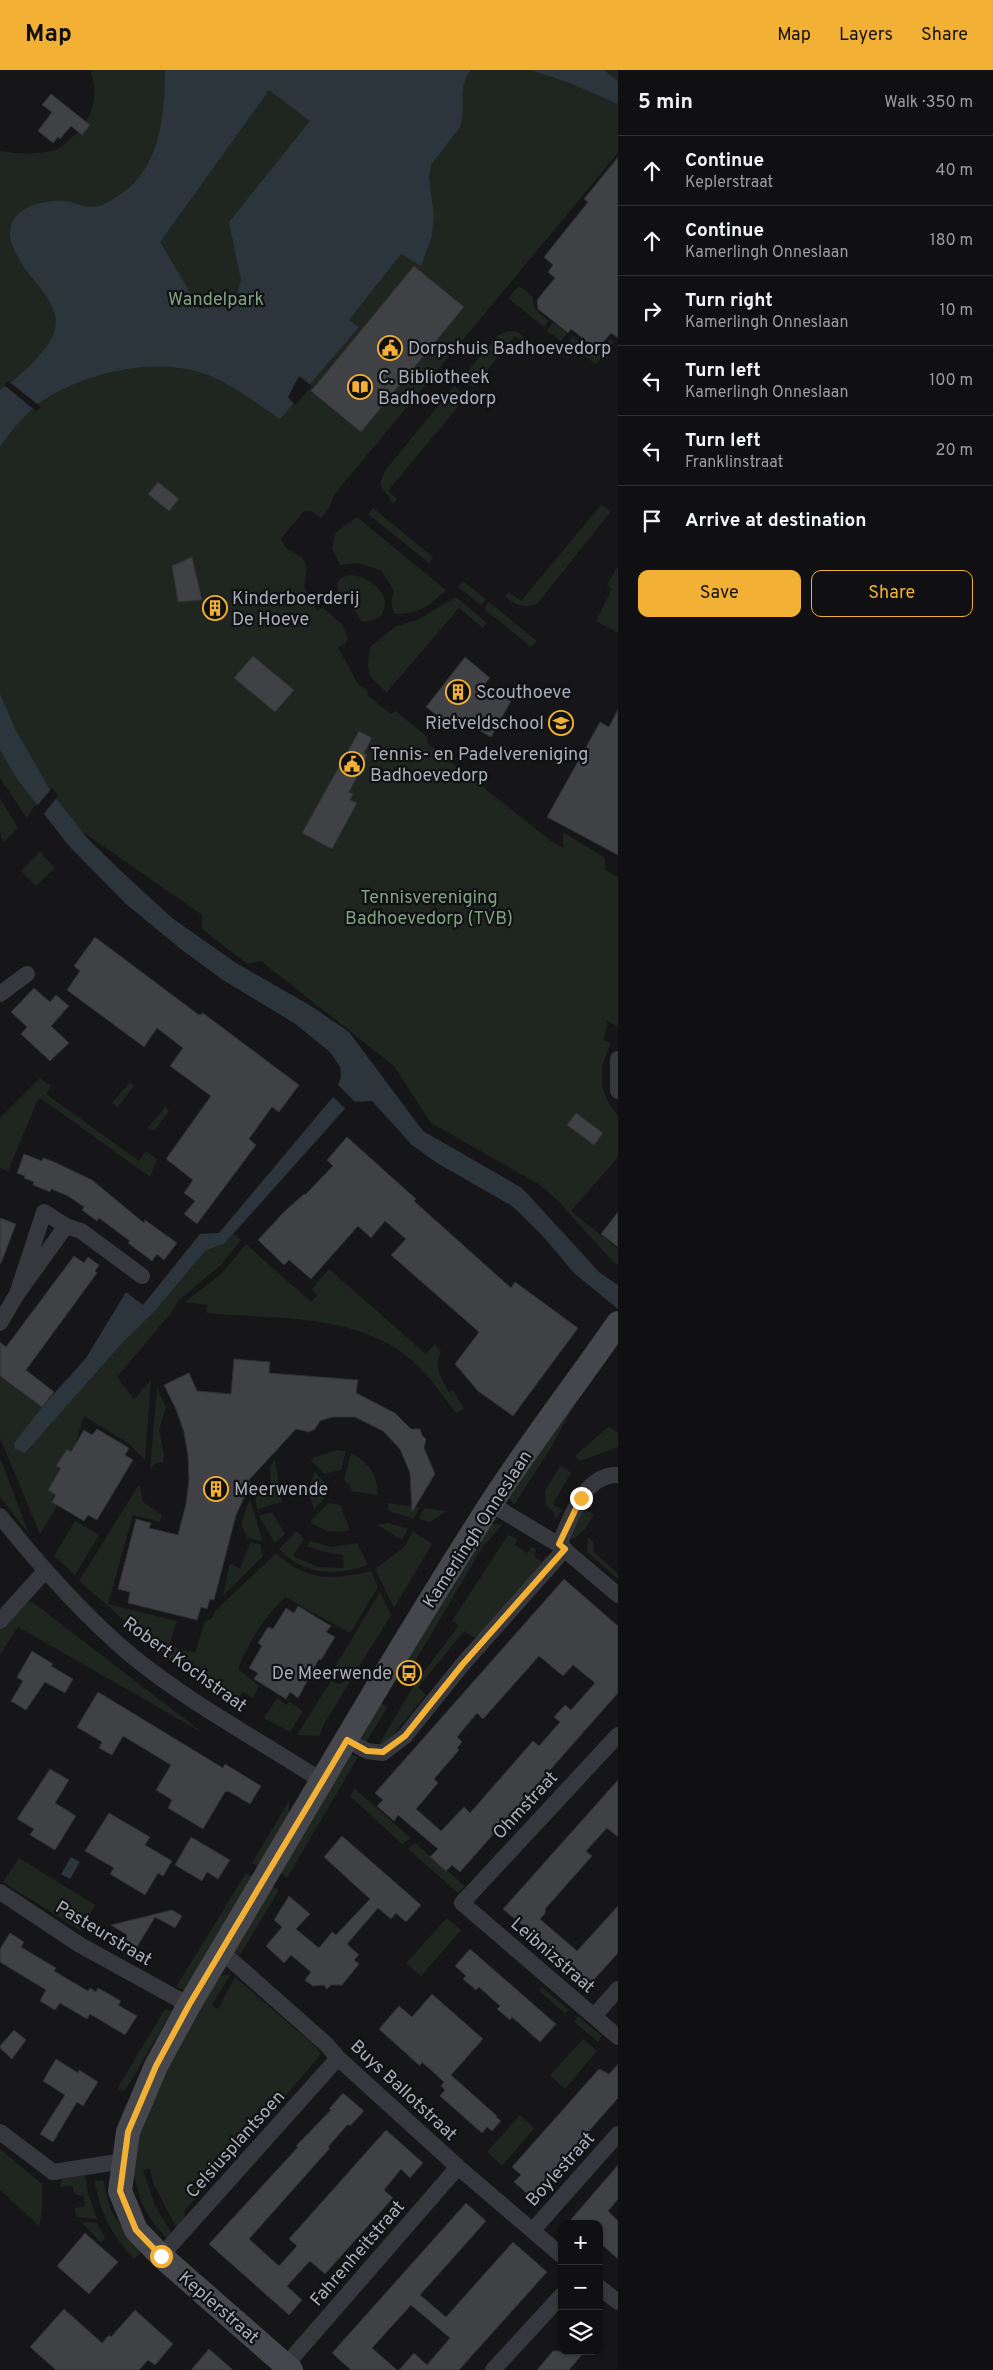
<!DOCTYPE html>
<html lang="en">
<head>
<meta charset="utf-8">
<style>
	:root { --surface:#101012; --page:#1e1e20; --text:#f1f3f6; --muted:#9c9d9f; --line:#303032; --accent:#f2b134 }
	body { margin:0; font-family:Overpass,sans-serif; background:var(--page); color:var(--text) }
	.controls { position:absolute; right:15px; bottom:15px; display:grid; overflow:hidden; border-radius:10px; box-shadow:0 1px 4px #0004 }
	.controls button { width:45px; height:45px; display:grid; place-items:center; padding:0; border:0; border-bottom:1px solid var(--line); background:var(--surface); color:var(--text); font:25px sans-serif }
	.stop { position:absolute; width:15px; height:15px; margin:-11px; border:4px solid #f2b134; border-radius:50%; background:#fff }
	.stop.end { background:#f2b134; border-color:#fff; box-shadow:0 1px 5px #0008 }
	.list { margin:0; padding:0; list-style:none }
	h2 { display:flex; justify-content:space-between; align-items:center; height:65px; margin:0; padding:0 20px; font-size:21px }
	h2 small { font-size:16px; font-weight:400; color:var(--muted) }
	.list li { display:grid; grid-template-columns:32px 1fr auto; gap:15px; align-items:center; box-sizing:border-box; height:70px; padding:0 20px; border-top:1px solid var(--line) }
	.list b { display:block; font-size:19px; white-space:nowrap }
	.list p { margin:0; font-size:16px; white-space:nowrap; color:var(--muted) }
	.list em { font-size:16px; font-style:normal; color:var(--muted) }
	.actions { display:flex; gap:10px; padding:15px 20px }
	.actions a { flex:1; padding:11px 0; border:1px solid var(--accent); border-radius:10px; text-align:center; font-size:18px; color:var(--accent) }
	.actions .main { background:var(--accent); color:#111 }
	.icon { flex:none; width:28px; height:28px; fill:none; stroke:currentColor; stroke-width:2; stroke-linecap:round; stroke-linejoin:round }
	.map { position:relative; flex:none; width:618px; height:2300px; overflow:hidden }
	header { display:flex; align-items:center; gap:30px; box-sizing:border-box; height:70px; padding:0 25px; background:var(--accent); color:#111 }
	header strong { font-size:24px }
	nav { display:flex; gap:28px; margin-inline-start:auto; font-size:18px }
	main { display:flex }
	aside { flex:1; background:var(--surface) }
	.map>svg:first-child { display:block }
</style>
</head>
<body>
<header>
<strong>Map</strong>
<nav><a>Map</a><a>Layers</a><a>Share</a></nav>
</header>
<main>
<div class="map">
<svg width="618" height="2300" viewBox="0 0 618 2300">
	<rect width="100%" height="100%" fill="#161618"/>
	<path fill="#1e261f" d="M91,0H618V83L334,425L328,440L321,448L311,441H304L281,469L286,478L303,488L307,498L304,517L317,540L323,538L342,554L348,569L344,575L338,577L358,614L367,620L368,626L391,644L396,641L427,667V673L551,771L563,778V762L605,788V800L618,807V957L606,950L608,954L603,970L611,973L602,996V1017L609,1034L618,1046V1087L571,1141L618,1179V1193L616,1195L558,1131L540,1115L431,1053L394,996L261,891L247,894L202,859V845L34,728L37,732L27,748L0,708V81C17,84 37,85 54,80C60,79 65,73 70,69C94,50 98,29 91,0Z
		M519,216L532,226L535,239L548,251L544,257L508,228Z
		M553,252L567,263L561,271L547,261Z
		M508,261L518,262L529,271L526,275L515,266L473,317L462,308L498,265Z
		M573,266L592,282L601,281L610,269L614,272L596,294L567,274Z
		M454,316L466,327L388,421L397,429L393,434L380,414L385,401Z
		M601,435L611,441L538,533C524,540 516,535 505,526L509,522L521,531Z
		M373,438L433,487L429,493L368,444Z
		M357,447L446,520C429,536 419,544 394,544L391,531L394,521L382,501L359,493L340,495L332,479L335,463Z
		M618,496V563L596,551L612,519L607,515Z
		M349,505C369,505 396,526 380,547L366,552L361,551L351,533L338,521L337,514L341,508Z
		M463,511L486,529L481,535L458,517Z
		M456,527L487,553L483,558L459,538L387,622C365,603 367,604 370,577L396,556L417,550Z
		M489,532L537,571L531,577L484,539Z
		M0,728L18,758L3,773L0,763Z
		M40,782L55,798L36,816L21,801Z
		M40,1008L51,1016L46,1024L139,1091L146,1081L157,1089L150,1107L39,1027L8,1101L0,1098V1048Z
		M130,1012L134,1016L118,1037L112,1033Z
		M165,1037L169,1041L155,1060L147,1059Z
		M233,1164L241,1170L221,1195L179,1230L171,1243L117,1307L134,1329L151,1310L145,1390L128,1373L84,1346L56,1438L40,1464L0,1368V1306L42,1337L14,1373L154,1242L206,1180L224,1174Z
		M246,1174L311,1232L317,1225L312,1219L329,1199L426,1284L435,1274L441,1281C433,1298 441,1307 449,1322L453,1320L464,1339L456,1343C444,1328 433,1311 420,1298C368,1243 276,1249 207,1243V1235L185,1232L222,1203Z
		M157,1318L166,1337L159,1360L164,1384L163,1392L156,1393L150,1399Z
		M571,1341L550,1379L514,1435L509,1428L562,1347Z
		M609,1356L618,1363V1377L580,1391L575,1386Z
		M337,1380L346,1381L341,1400L324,1404L310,1389Z
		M351,1383C370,1393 377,1405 378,1425L351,1421L350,1415L344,1410Z
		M0,1389L2,1393L29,1464L0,1427Z
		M275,1390L282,1432L257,1439L255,1425L267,1421L271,1414L270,1396Z
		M561,1395L571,1403L553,1434L562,1440L555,1449L554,1442L546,1435L545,1421Z
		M315,1402L325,1413L321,1421L324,1429L314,1439L308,1420Z
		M138,1416L140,1417L143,1432L162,1445L160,1452L133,1445L108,1534L177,1551L169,1576L195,1583L205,1551L211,1549L216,1540L276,1483C308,1512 330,1510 371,1501L378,1517L350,1563L285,1527C263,1549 249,1571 238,1599L259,1616L253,1628L243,1622L237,1631L182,1600L79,1511Z
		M250,1429L262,1469L260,1471L247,1467L241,1454Z
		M328,1433L340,1435L350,1460C335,1464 323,1461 310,1452Z
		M387,1433L419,1437L414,1449L389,1441Z
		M424,1438L446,1441L430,1452L419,1449Z
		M583,1439L594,1444L586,1458L574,1469L571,1468Z
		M272,1442L285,1464L275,1473L259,1446Z
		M75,1451L99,1465L75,1505L54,1486Z
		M388,1453L408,1459L402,1470L377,1455Z
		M488,1453L502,1455L482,1478L410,1600L403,1597Z
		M297,1461L304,1469L293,1486L318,1497L344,1498L343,1485L324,1482L307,1476L310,1471L331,1477L357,1473L368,1495C335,1506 305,1506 279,1479Z
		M413,1461L432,1474L394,1538L375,1499L404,1477Z
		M508,1465L517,1469L515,1475L527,1483L532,1477L536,1480L534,1486L542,1492L546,1486L549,1489L477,1569L464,1561L420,1615L419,1618L426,1625L387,1672L378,1676L415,1614L459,1555L452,1551Z
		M588,1467L594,1473L593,1481L618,1504V1509L587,1482Z
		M250,1473L260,1474L263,1486L223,1526L230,1493L240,1499Z
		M380,1522L391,1545L358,1598L340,1607L332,1602Z
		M31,1531L203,1663L18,1557L0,1585V1559L20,1537Z
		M352,1608L324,1654L319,1666L297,1665L331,1611L339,1614Z
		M277,1628L287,1635L289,1631L303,1641L290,1662L264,1648Z
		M380,1633L388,1637L366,1672L361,1669Z
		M351,1684L358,1687L287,1808L280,1802L331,1711L342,1701Z
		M355,1719L411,1768L402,1774L350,1726Z
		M289,1731V1745L258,1797L252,1793Z
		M415,1773L465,1816L458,1823L408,1779Z
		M19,1788L95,1835L81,1861L3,1812Z
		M246,1803L252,1807L184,1920L176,1917Z
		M271,1816L279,1820L240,1885L234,1881Z
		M447,1848L461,1860L421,1906L406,1893Z
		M231,1904L212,1935L218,1939L235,1907L315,1976L321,1984L253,2065L184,2141L186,2153L178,2161L153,2113L150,2099L143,2100L155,2136L173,2165L168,2170L152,2151L141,2131L133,2102L142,2041L218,1906Z
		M542,1917L569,1940L565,1943L538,1920Z
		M165,1939L172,1941L125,2021L117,2019Z
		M578,1946L602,1966L598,1972L574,1952Z
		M583,1969L597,1981L565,2019L550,2005Z
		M520,2045L534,2058L502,2096L487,2082Z
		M0,2079L42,2114V2140L39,2156L0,2120Z
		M85,2105L88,2123L97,2149L76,2147L75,2138L85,2136L84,2126L74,2124L73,2116L60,2117L62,2109Z
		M103,2110L111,2141L141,2183L134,2189C109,2161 103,2147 94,2111Z
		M81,2152L97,2153L105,2168L101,2173Z"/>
	<path fill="#2c353c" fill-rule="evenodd" d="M165,0H471C456,18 467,37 460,57L431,95L429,108L434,145L432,166L421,196L401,184L349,250L359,257L280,349C257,334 233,315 208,305C159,286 90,301 47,328C28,340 12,359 0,377V320C19,308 56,276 56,252C56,236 42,220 33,209C24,198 9,177 10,162C11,137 42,130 63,131C76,131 84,140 99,136C105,135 111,130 116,127C160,102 165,46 165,0ZM269,20L310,51L229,152L241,210L235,233L200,239L160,172Z
		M530,0H604L618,11V34L570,13Z
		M0,624L15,659L52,723L87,768L122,802L172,848L236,893L311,936L349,962L423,1061L522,1118L600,1203L618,1215V1239L574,1203L541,1164L512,1136L437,1093L412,1075L372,1031L351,1032L224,1174L206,1180L154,1242L124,1271L25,1383L15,1379L14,1373L42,1337L86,1288L126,1222L143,1235L200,1164L219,1163L333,1027L341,1007L340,997L330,982L294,953L223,910L182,880L126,834L69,776L17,709L0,680Z
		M71,1787L80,1792L70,1809L61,1804Z"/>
	<path fill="#161618" d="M299,306L312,316L295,335L288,327Z
		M8,311L41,337L36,341L4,315Z
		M52,718L58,726L43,745L37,736Z
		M336,1013L357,1034H352L347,1040L331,1025Z"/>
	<path fill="#404145" stroke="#303034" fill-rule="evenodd" d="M51,24L90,55L82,65L71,56L60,69L58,67L53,73L38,61L52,42L42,35Z
		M618,87V268L611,263L599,277H594L571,259L568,263L538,239L537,230L555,208L548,202L553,195L544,187L588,132L584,129Z
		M414,196L464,237L361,362L311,321Z
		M158,412L179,429L169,441L148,424Z
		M192,487L202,530L178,532L172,496Z
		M253,586L294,620L275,642L234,608Z
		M465,587L490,608L483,616L511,631L491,667L458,648L451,656L426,637Z
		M618,639V785L547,747L600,652L609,657Z
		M359,661L372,668L364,683L367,685L362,695L363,696L349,722L353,724L350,730L357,733L332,779L302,763Z
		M95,867L199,945L203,943L299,1015L279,1042L272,1037L249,1069L256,1075L197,1154L184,1144L195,1131L184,1123L193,1110L166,1089L211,1026L170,996L183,978L157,958L144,977L67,920L80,901L74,896Z
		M34,918L50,932L56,925L69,936L51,956L69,973L50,991L21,964L27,957L11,942Z
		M576,1043L603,1063L594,1075L567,1055Z
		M347,1067L416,1129L414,1131L511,1218L515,1212L578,1258L513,1346L478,1321L455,1294L479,1262L391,1185L406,1169L385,1151L371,1168L358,1156L311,1209L289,1190L284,1195L258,1170L285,1141L304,1124L305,1125L333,1096L327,1090Z
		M24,1084L42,1091L43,1088L52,1091L92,1110L144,1153L145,1150L177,1173L164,1190L157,1184L152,1191L128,1173L130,1171L99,1148L97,1151L82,1140L84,1137L68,1126L51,1119L50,1122L33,1115L34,1112L24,1108L25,1106L17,1103Z
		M618,1142V1177L601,1164Z
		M0,1148L16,1154L1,1193H0Z
		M74,1186L84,1193L88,1187L99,1195L95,1201L97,1203L26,1300L54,1322L42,1337L0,1306V1272L6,1277Z
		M234,1289L270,1292L269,1303L358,1310L356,1323L395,1343L411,1359H420L422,1365L426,1369L424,1378L435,1404L412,1442L410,1403L400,1379L383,1361L355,1347H332L320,1351L315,1359L309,1362L296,1359L248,1411L251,1413L236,1445L214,1530L210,1529L207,1539L201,1537L197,1550L128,1533L130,1522L118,1519L136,1449L151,1453L149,1458L178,1465L186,1434L189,1410L188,1386L184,1362L176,1339L164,1315L189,1303L197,1321L231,1324Z
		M97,1359L129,1378L125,1385L133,1390L97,1450L88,1445L84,1451L52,1432L56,1425L48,1420L61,1398L56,1396L67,1379L71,1382L84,1360L92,1365Z
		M564,1509L618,1556V1623L460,1802L452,1795L446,1801L430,1787L438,1779L398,1745L394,1751L377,1736L383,1730L375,1723ZM539,1586L563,1606L573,1595L595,1613L571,1640L565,1635L554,1647L560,1652L539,1676L533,1671L470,1743L464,1737L441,1761L416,1739L438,1713L434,1709L459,1680L457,1678L462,1672L457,1667L477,1643L483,1649Z
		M298,1536L331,1556L326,1562L335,1567L321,1590L319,1589L298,1628L290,1622L286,1629L254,1609L258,1603L249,1598L262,1576L258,1573L268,1557L273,1559L286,1538L294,1543Z
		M32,1581L53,1594L51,1596L73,1609L65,1623L45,1612L26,1640L11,1631L23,1611L17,1607Z
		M98,1622L223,1698L225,1694L261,1716L250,1734L228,1721L225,1722L203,1759L168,1738L172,1730L156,1720L171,1695L123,1666L112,1685L99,1678L102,1672L77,1657Z
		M50,1699L69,1710L55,1733L76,1746L55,1780L30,1765L34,1759L17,1749Z
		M618,1710V1767L607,1758L586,1781L592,1786L545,1839L546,1842L540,1849L577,1881L618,1836V1883L590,1914L554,1882L550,1886L537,1874L541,1871L503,1839Z
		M109,1743L150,1767L145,1775L172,1791L163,1806L158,1803L145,1825L110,1804L114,1798L85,1781Z
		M342,1766L421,1835L406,1852L396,1843L391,1849L378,1838L347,1874L359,1885L354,1890L359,1894L342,1915H331L327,1919L324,1915L313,1916L305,1910L311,1902L291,1885L284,1893L266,1876L282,1857L274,1850L289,1826L310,1844L296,1859L319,1878L332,1862L336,1865L370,1829L324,1787Z
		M191,1767L230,1790L218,1809L207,1802L202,1811L175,1795Z
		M172,1840L182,1846L175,1858L155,1847L137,1877L125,1869L127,1865L111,1855Z
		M10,1863L24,1872L21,1877L56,1898L54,1901L88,1921L90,1918L96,1922L98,1918L121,1931L118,1935L137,1946L125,1965L90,1944L87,1949L60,1933L55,1940L40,1931L46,1920L0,1892V1879Z
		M470,1879L556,1954L540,1972L512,1947L510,1950L497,1939L500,1936L479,1917L476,1920L463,1909L466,1906L455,1896Z
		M432,1924L483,1969L451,2005L497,2046L496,2047L501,2051L492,2061L487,2057L482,2063L440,2026L445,2020L441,2016L444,2012L422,1992L420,1996L379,1959L399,1936L412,1947Z
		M14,1960L26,1970L12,1989L0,1978V1976Z
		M56,1989L78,2003L79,2000L98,2012L83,2036L77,2032L53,2072L40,2064L65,2025L43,2011Z
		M618,1994V2028L531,2127L514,2112L521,2105L512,2097L599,1999L609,2004Z
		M343,2023L364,2041L350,2056L348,2054L328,2077L330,2078L249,2169L279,2196L297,2176L289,2169L386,2060L423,2093L410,2108L401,2099L384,2120L393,2128L325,2204L310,2191L287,2216L302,2230L289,2245L209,2174L298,2077L296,2076L331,2040L329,2039Z
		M618,2095V2129L608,2141L618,2151V2189L599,2172V2154H567Z
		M466,2133L486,2151L420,2225L446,2247L513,2172L547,2202L459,2300H399L414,2283L427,2295L450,2268L411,2235L372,2278L397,2300H351L332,2283Z
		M85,2163L118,2192L89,2224L57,2196Z
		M64,2239L102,2273L109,2265L111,2267L135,2240L173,2274L155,2295L148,2290L139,2300H56L30,2277Z
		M209,2279L233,2300H191Z
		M553,2281H585L569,2300H537Z"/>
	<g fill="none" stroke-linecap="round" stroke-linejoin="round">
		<path stroke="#37383d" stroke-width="16" d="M0,924L27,904
			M618,989V1021
			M66,1156L81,1161L142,1206
			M0,1253L17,1224L66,1156L44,1142L17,1224
			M491,1434L559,1475L618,1525
			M0,1446C40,1496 83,1545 132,1586C191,1634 259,1670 322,1711
			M559,1475C571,1449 583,1404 618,1405
			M0,1551L45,1501
			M618,1665L462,1833L618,1967
			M347,1670L367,1681L383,1683L405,1666L462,1595L565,1479
			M0,1822L80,1875L189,1935
			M221,1881L326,1974L338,1988L458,2097L562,2186
			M594,1946L618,1919
			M0,2062L53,2102L124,2091
			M533,2160L618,2064
			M161,2186L338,1988
			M599,2217L618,2232
			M286,2295L458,2097
			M493,2300L562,2225"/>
		<path stroke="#45474d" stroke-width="24" d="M291,2300L161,2186L136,2160L120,2121L128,2062L156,1996L189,1935C289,1768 385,1599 490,1435C530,1373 576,1314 618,1253"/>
	</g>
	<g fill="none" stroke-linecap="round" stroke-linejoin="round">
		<path stroke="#f2b134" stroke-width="6" d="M161,2186L136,2160L120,2121L128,2062L156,1996L189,1935L347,1670L367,1681L383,1682L405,1666L462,1595L565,1479L559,1474L581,1428"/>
	</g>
	<defs>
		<symbol id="civic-ring" viewBox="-11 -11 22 22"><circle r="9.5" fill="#111113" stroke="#f2b134" stroke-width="1.5"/><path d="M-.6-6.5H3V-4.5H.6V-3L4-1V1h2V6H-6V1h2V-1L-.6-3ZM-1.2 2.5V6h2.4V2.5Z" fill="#f2b134"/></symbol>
		<symbol id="library-ring" viewBox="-11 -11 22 22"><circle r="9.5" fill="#111113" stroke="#f2b134" stroke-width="1.5"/><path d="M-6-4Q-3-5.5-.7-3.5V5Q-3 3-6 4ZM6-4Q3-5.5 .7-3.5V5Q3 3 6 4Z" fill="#f2b134"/></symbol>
		<symbol id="building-ring" viewBox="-11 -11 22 22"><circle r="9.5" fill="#111113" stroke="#f2b134" stroke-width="1.5"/><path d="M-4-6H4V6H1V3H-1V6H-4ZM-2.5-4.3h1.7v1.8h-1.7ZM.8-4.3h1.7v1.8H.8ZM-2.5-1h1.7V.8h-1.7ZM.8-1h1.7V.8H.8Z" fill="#f2b134"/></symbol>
		<symbol id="school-ring" viewBox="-11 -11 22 22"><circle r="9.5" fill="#111113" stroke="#f2b134" stroke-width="1.5"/><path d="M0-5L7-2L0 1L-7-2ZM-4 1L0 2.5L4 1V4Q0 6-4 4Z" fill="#f2b134"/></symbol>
		<symbol id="bus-ring" viewBox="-11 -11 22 22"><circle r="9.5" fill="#111113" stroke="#f2b134" stroke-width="1.5"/><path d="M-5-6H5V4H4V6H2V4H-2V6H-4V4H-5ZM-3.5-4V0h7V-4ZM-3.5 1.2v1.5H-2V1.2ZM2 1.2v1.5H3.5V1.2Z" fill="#f2b134"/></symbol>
	</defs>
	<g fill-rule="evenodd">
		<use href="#civic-ring" x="376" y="264" width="28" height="28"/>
		<use href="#library-ring" x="346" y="303" width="28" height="28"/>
		<use href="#building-ring" x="201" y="524" width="28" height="28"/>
		<use href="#building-ring" x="444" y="608" width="28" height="28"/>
		<use href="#school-ring" x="547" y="639" width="28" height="28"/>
		<use href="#civic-ring" x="338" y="680" width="28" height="28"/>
		<use href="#building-ring" x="202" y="1405" width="28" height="28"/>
		<use href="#bus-ring" x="395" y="1589" width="28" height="28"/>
	</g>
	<g text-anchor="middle" stroke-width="4.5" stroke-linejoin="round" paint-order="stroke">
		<g font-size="18" fill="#7fa381" stroke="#111113">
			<text x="216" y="235">Wandelpark</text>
			<text x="429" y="833">Tennisvereniging<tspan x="429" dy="21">Badhoevedorp (TVB)</tspan></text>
		</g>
		<g font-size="18" fill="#a8adb8" stroke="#111113" text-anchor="start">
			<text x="408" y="284">Dorpshuis Badhoevedorp</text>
			<text x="378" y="313">C. Bibliotheek<tspan x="378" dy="21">Badhoevedorp</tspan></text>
			<text x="232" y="534">Kinderboerderij<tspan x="232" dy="21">De Hoeve</tspan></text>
			<text x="476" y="628">Scouthoeve</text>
			<text x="544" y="659" text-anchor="end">Rietveldschool</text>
			<text x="370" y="690">Tennis- en Padelvereniging<tspan x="370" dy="21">Badhoevedorp</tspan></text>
			<text x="234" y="1425">Meerwende</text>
			<text x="392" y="1609" text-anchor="end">De Meerwende</text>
		</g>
		<g font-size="18" fill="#a8adb8" stroke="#111113">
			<text transform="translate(477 1459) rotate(-57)" y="6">Kamerlingh Onneslaan</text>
			<text transform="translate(185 1594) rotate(36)" y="6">Robert Kochstraat</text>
			<text transform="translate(525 1735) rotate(-47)" y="6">Ohmstraat</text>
			<text transform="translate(104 1863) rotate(31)" y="6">Pasteurstraat</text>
			<text transform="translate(553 1885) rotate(41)" y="6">Leibnizstraat</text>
			<text transform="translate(404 2020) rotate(43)" y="6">Buys Ballotstraat</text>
			<text transform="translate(235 2074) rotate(-48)" y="6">Celsiusplantsoen</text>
			<text transform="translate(560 2099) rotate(-48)" y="6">Boylestraat</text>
			<text transform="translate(357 2183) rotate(-49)" y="6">Fahrenheitstraat</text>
			<text transform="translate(219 2237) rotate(41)" y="6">Keplerstraat</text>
		</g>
	</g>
</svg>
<div class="controls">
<button>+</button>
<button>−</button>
<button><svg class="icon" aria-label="layers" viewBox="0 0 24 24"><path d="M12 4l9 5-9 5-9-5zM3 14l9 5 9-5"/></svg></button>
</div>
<div class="stop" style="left:161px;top:2186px"></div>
<div class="stop end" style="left:581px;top:1428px"></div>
</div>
<aside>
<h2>5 min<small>Walk · 350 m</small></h2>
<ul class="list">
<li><svg class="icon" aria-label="ahead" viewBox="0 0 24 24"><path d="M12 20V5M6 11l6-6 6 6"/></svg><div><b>Continue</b><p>Keplerstraat</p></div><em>40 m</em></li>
<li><svg class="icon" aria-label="ahead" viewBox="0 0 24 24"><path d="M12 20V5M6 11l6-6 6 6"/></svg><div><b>Continue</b><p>Kamerlingh Onneslaan</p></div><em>180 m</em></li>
<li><svg class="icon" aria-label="right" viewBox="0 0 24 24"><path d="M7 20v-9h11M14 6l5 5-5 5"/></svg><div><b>Turn right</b><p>Kamerlingh Onneslaan</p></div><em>10 m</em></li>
<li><svg class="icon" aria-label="left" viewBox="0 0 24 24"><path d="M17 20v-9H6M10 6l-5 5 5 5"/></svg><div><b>Turn left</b><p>Kamerlingh Onneslaan</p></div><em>100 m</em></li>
<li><svg class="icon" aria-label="left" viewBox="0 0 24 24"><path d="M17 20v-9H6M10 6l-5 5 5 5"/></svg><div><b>Turn left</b><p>Franklinstraat</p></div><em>20 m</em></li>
<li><svg class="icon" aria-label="arrive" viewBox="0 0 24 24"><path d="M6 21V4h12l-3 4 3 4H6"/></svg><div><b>Arrive at destination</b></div></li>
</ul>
<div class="actions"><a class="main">Save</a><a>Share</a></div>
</aside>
</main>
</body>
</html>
